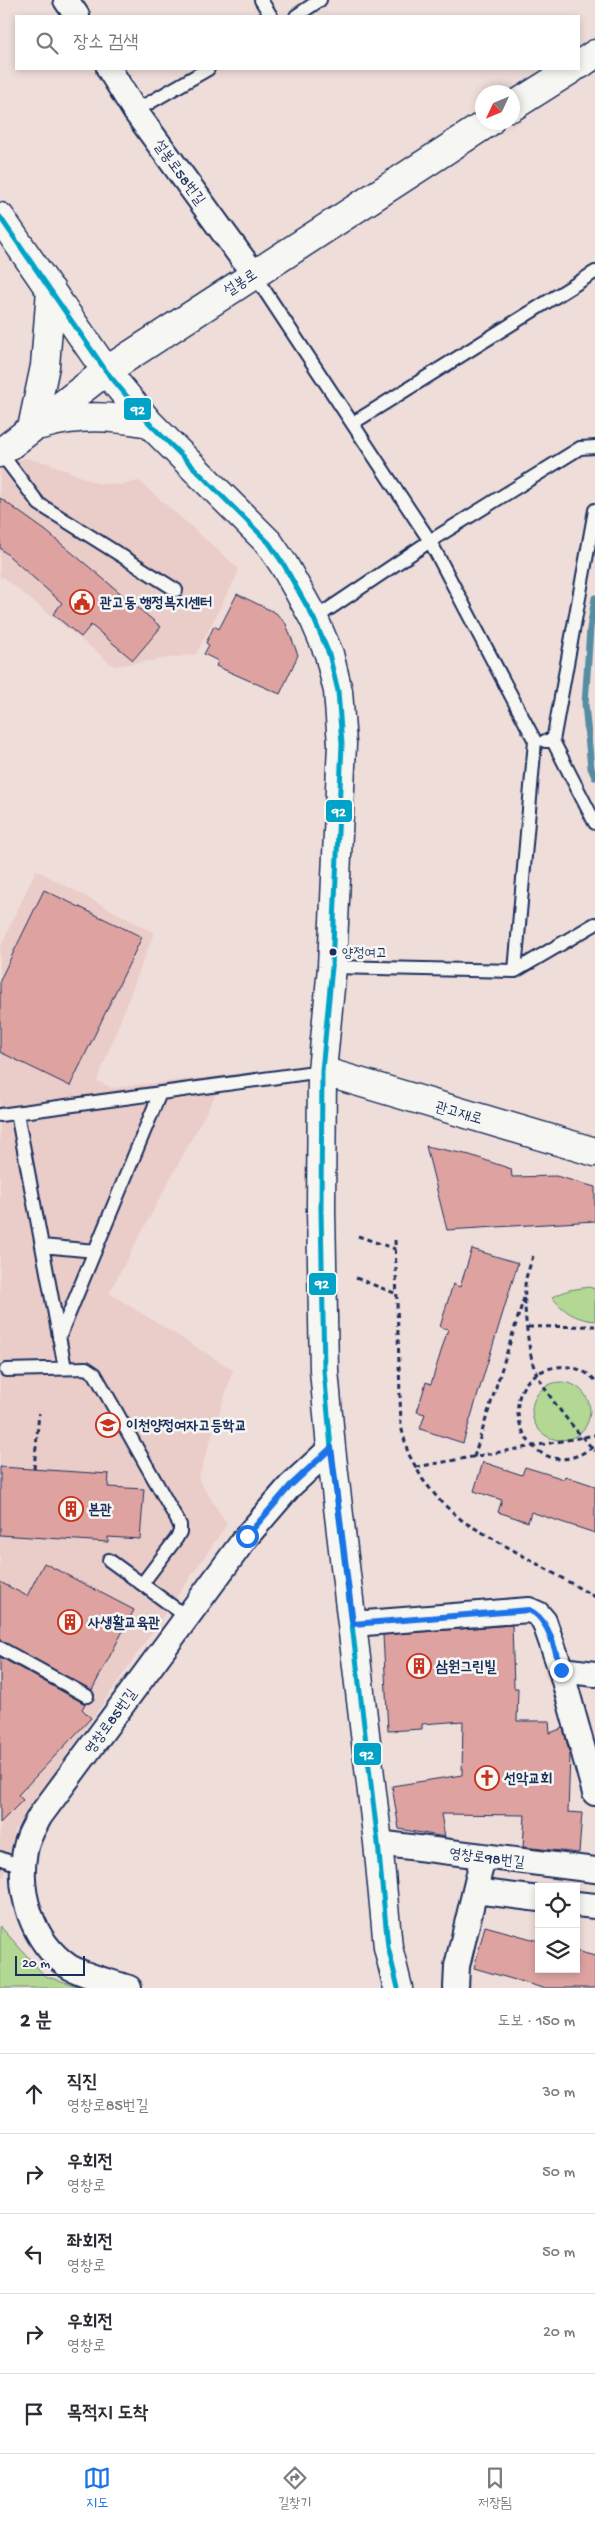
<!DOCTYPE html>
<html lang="ko">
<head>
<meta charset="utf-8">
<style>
	:root { --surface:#fff; --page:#f2f2f3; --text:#2b2b33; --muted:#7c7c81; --line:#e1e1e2; --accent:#1a73e8 }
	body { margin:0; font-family:"Gochi Hand","Poor Story",sans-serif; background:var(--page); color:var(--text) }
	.controls { position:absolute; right:15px; bottom:15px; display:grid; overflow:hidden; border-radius:0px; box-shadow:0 2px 8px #0003 }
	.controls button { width:45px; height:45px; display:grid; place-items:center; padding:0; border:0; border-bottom:1px solid var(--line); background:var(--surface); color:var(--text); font:25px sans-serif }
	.compass { position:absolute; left:475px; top:85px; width:45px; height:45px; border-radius:50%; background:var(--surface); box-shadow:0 2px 8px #0003; rotate:226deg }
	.scale { position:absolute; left:15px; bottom:12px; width:70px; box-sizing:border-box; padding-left:5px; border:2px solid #1b2f5e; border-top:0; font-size:14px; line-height:18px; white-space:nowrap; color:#1b2f5e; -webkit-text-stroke:4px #f6f6f2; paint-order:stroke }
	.stop { position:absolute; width:15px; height:15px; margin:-11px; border:4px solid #1a73e8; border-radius:50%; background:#fff }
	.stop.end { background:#1a73e8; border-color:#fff; box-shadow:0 1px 5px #0008 }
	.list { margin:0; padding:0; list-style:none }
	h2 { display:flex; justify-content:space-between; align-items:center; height:65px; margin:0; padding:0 20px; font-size:21px }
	h2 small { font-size:16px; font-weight:400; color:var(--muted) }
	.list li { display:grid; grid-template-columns:32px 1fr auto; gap:15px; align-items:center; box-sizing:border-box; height:80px; padding:0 20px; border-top:1px solid var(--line) }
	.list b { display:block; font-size:19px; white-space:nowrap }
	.list p { margin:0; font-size:16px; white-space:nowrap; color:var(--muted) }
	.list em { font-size:16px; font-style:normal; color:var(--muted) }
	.icon { flex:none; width:28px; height:28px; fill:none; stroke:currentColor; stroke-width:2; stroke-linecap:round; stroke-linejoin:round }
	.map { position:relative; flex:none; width:595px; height:1988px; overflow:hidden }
	.search { position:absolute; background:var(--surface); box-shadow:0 2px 8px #0003; left:15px; right:15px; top:15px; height:55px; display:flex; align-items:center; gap:12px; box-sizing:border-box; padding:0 18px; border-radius:0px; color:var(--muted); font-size:19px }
	.sheet { height:465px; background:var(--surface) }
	nav { display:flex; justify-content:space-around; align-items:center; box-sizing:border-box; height:70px; border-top:1px solid var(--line); background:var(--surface); font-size:14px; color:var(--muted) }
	nav a { display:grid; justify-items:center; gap:2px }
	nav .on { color:var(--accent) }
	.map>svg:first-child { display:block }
</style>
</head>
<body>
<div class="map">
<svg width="595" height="1988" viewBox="0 0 595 1988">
	<rect width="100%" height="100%" fill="#efddd9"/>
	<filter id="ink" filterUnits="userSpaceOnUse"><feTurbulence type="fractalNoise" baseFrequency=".02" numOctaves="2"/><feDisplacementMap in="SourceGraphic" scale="10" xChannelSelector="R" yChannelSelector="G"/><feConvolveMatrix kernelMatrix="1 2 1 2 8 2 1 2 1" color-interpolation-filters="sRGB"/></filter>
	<g filter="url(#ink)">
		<path fill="#eaccc8" d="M24,458L48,463L96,483L121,485L139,481L238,568L237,575L196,654L114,666L3,577L0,579V468Z
			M36,870L154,933L97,1081L112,1088L226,1075L109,1293L233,1370L198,1479L227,1524L15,1830L4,1877L0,1874V948Z"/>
		<path fill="#b2d893" stroke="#668478" d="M589,1287L595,1289V1321C575,1319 564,1312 552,1297L569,1290Z
			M532 1411a29 29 0 1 1 58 0a29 29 0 1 1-58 0Z
			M0,1926L45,1976L84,1988H0Z"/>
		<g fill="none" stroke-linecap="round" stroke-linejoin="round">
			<path stroke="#548da3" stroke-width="7" d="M595,598L590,629L585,704L591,768L595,777"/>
		</g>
		<path fill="#dea3a0" stroke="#1b2f5e" d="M0,498L46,531L161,627L133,660L91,625L81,637L53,614L62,603L0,548Z
			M237,594L276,613L286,624L298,655L280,694L216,666L218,661L204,654L209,645L206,643L214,626L219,629Z
			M44,890L142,937L70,1086L0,1052V980Z
			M426,1146L470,1155L511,1169L512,1177L556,1176L595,1187V1221L447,1230Z
			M472,1249L518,1263L463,1443L420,1429L425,1414L417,1412L426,1382L431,1384L448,1329L440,1327L453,1284L460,1287Z
			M483,1462L522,1475L525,1467L564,1479L565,1476L595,1486V1533L531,1512L528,1522L498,1512L502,1500L474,1491Z
			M0,1467L109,1474L108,1487L144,1489L140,1539L108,1537V1542L0,1535Z
			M44,1563L134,1610L92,1690L0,1640V1582L27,1596Z
			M512,1625L514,1688H518L517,1721H549L550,1733L563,1728L570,1755L568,1812L582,1813L579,1853L523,1847L525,1815L441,1814L445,1837L399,1829L392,1786L462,1775L463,1721L422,1724V1729L388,1731L383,1635Z
			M0,1657L85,1704L82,1709L91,1718L18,1795L23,1800L0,1823Z
			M485,1926L539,1941V1969H576V1951L595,1956V1988H543L474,1968Z"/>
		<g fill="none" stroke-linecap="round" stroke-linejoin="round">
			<defs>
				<path id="lane" d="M261,0L271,16
					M296,16L320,0
					M135,111L208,69
					M253,273L430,541L535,741L515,971
					M353,423L595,272
					M0,452L39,504L176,590
					M314,619L430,541L580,448L595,447
					M545,741H553L595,823
					M553,741L595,510
					M332,967L515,971L595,924
					M17,1113L65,1368
					M0,1115L322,1071
					M42,1246L95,1251
					M59,1338L160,1093
					M6,1370L86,1368L95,1374L180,1525V1532L176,1539L142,1584
					M109,1560L187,1617
					M0,1648L87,1696
					M0,1858L23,1867"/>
				<path id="street" d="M66,0L77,16
					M109,69L135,111L253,273
					M353,1624L529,1610L538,1614L544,1621L561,1670L595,1793
					M561,1670L595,1674
					M378,1843L595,1870
					M475,1891L539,1899
					M576,1904L595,1906
					M129,1988C111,1982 82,1975 68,1966C32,1941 17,1892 25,1851C27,1838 34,1827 40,1816L247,1536L290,1486L331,1448
					M456,1988L457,1966L483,1857"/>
				<path id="secondary" d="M579,65L595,54
					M512,107L572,69
					M0,217L106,371L149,423L269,543L284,565L314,619L329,654L338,691L342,744L332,967L322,1071L321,1209L324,1370L331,1448L378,1843L388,1947L398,1988
					M41,425C78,414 111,416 149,423
					M32,428L45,366L51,290
					M0,453L106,371L489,122
					M322,1071L595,1152"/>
			</defs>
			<use href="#lane" stroke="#1b2f5e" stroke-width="16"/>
			<use href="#street" stroke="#1b2f5e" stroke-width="28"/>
			<use href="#secondary" stroke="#1b2f5e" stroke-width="31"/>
			<path stroke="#1b2f5e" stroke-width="3" stroke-dasharray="5 4" stroke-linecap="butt" d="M358,1236L395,1249
				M395,1240L401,1426L408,1453L423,1480L441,1502L464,1522L595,1597
				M533,1256C531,1263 528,1271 526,1278C522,1297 528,1353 535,1370C547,1397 575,1430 595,1451
				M356,1278L397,1294
				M528,1327L595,1326
				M595,1380C585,1370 570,1365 557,1367C480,1378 529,1499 595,1445
				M474,1457L524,1298
				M416,1467L595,1435
				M34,1469L39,1413"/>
			<use href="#lane" stroke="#f6f6f2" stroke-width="12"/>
			<use href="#street" stroke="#f6f6f2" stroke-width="24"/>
			<use href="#secondary" stroke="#f6f6f2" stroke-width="28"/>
			<defs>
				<path id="bus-1" d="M0,217L106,371L149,423L269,543L284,565L314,619L329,654L338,691L342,744L332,967L322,1071L321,1209L324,1370L331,1448L378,1843L388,1947L398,1988"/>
			</defs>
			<use href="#bus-1" stroke="#f6f6f2" stroke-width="9"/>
			<use href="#bus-1" stroke="#01a3c8" stroke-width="5"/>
		</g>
	</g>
	<g fill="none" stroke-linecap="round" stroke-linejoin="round" filter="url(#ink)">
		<path stroke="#1a73e8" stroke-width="6" d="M247,1536L290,1486L331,1448L353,1624L529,1610C550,1619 554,1649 561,1670"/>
	</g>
	<defs>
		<symbol id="civic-ring" viewBox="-11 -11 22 22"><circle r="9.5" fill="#f6f6f2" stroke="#c8321e" stroke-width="1.5"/><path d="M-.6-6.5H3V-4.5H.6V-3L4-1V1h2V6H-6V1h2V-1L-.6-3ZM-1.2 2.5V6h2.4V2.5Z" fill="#c8321e"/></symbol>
		<symbol id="school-ring" viewBox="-11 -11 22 22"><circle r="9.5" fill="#f6f6f2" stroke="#c8321e" stroke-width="1.5"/><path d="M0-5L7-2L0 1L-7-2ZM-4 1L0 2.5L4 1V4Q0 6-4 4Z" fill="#c8321e"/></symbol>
		<symbol id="building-ring" viewBox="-11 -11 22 22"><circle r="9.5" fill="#f6f6f2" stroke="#c8321e" stroke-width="1.5"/><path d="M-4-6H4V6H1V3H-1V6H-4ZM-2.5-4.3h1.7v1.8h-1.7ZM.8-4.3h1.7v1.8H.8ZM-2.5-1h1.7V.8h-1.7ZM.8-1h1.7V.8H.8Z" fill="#c8321e"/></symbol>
		<symbol id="church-ring" viewBox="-11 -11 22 22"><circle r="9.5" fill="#f6f6f2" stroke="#c8321e" stroke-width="1.5"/><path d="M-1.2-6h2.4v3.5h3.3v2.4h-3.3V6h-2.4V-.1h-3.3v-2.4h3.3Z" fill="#c8321e"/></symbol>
	</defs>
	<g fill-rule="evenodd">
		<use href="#civic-ring" x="68" y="588" width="28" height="28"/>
		<use href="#school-ring" x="94" y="1411" width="28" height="28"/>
		<use href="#building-ring" x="57" y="1495" width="28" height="28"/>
		<use href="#building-ring" x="56" y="1608" width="28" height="28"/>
		<use href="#building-ring" x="405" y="1652" width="28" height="28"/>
		<use href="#church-ring" x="473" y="1764" width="28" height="28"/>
	</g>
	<circle fill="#1b2f5e" stroke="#f6f6f2" stroke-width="2" cx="333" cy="952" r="4.5"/>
	<g text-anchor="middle" stroke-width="5" stroke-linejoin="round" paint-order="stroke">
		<g font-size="14" fill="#1b2f5e" stroke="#f6f6f2" text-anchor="start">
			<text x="342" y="957">양정여고</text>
		</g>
		<g font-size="15" fill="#1b2f5e" stroke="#f6f6f2">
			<text transform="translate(180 172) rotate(54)" y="5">설봉로58번길</text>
			<text transform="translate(240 282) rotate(-33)" y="5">설봉로</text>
			<text transform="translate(459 1112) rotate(16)" y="5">관고재로</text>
			<text transform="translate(110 1721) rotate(-54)" y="5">영창로85번길</text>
			<text transform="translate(487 1857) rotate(7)" y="5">영창로98번길</text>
		</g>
		<g font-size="15" font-weight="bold" fill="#1b2f5e" stroke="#f6f6f2" text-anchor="start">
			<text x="100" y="607">관고동 행정복지센터</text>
			<text x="126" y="1430">이천양정여자고등학교</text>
			<text x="88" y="1514">본관</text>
			<text x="88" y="1627">사생활교육관</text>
			<text x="436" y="1671">삼원그린빌</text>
			<text x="504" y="1783">선악교회</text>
		</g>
	</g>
	<g stroke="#f6f6f2" stroke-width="2">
		<rect x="123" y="397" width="29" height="24" rx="5" fill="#01a3c8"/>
		<rect x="325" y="799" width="28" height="24" rx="5" fill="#01a3c8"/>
		<rect x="308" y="1272" width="29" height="24" rx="5" fill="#01a3c8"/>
		<rect x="353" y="1742" width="29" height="24" rx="5" fill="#01a3c8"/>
	</g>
	<g font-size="14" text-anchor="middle" font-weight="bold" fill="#fff">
		<text x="138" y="414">92</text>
		<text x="339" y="816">92</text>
		<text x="322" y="1288">92</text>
		<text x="367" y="1759">92</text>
	</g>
</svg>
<div class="controls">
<button><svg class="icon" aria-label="locate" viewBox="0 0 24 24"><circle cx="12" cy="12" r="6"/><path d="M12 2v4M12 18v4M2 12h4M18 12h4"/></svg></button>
<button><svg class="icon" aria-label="layers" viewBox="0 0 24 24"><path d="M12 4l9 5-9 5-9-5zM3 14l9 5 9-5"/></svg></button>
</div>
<svg class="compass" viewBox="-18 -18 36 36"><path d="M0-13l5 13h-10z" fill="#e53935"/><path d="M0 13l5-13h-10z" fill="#7c7c81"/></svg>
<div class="scale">20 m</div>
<div class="stop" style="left:247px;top:1536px"></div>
<div class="stop end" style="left:561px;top:1670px"></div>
<div class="search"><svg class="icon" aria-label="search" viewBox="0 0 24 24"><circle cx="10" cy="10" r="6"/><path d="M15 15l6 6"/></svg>장소 검색</div>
</div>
<section class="sheet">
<h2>2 분<small>도보 · 150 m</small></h2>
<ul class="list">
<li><svg class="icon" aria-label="ahead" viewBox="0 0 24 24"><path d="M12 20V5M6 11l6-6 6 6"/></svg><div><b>직진</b><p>영창로85번길</p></div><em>30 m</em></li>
<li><svg class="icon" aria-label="right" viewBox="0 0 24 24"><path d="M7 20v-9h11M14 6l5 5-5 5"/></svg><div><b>우회전</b><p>영창로</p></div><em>50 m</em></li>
<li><svg class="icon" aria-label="left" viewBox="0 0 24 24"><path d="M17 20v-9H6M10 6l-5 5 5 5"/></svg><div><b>좌회전</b><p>영창로</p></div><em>50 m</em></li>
<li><svg class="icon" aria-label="right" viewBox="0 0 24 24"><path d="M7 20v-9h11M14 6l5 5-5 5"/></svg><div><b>우회전</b><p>영창로</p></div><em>20 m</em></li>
<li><svg class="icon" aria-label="arrive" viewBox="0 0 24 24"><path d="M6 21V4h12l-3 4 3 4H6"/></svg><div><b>목적지 도착</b></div></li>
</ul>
</section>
<nav>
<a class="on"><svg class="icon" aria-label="map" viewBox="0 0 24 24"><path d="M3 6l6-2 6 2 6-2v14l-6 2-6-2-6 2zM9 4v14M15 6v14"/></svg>지도</a>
<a><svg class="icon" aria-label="directions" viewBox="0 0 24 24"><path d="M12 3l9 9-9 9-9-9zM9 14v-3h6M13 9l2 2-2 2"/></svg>길찾기</a>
<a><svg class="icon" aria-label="saved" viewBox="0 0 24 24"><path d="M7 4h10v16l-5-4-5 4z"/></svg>저장됨</a>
</nav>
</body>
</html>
